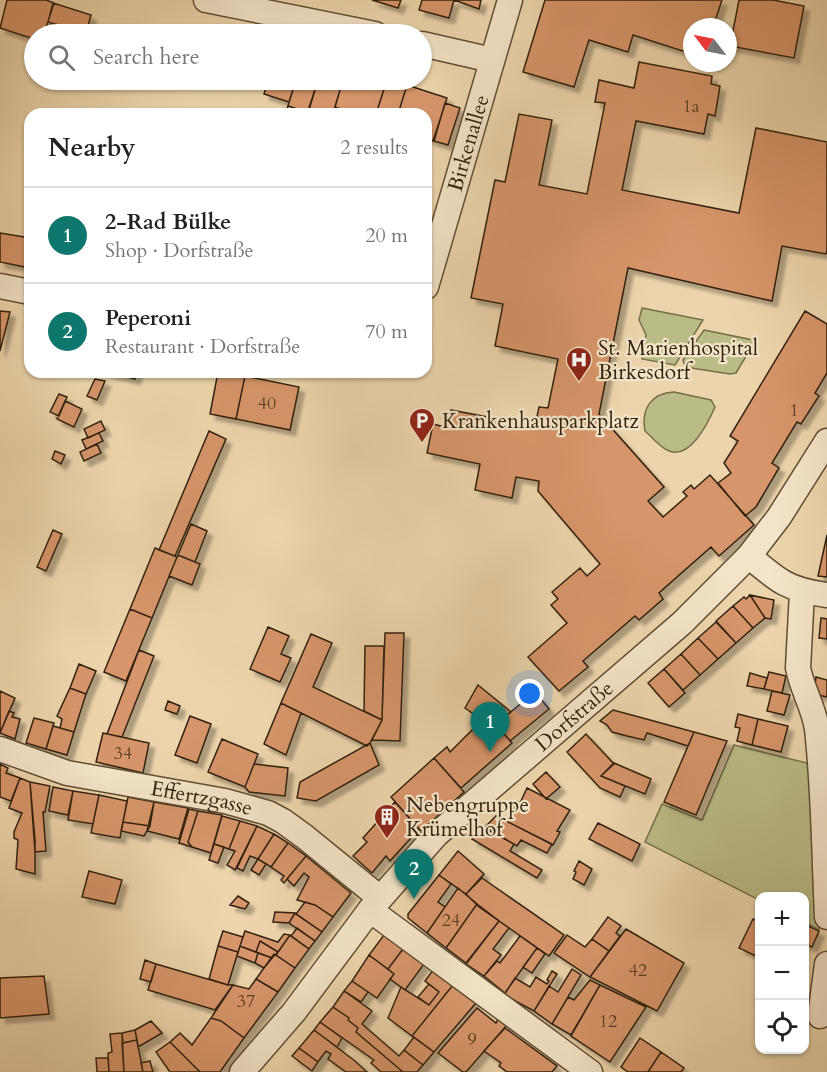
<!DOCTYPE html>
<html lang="en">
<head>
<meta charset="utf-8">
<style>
	:root { --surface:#fff; --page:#f6f6f6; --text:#222; --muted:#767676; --line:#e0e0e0; --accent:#0f766e }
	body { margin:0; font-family:Cardo,serif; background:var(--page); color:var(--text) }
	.controls { position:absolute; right:18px; bottom:18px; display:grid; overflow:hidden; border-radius:12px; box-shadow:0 2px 4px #0004 }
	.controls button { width:54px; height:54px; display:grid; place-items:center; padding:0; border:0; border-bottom:2px solid var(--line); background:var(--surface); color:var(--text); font:30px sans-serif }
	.compass { position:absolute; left:683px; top:18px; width:54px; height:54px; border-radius:50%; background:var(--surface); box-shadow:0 2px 4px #0004; rotate:302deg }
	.you { position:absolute; left:530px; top:694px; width:21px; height:21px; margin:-15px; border:4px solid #fff; border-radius:50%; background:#1a73e8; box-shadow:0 0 0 9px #1a73e833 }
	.badge { display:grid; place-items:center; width:39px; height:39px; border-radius:50%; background:var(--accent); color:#fff; font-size:20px; font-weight:700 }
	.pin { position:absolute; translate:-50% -50px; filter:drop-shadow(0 2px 3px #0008) }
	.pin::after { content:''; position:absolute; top:32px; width:21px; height:18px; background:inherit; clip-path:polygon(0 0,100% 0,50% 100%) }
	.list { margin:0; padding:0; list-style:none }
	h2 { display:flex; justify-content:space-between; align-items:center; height:78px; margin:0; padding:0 24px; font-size:26px }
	h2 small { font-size:20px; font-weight:400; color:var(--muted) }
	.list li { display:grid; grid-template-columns:39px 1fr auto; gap:18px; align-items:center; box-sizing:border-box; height:96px; padding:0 24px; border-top:2px solid var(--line) }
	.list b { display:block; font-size:22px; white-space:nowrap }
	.list p { margin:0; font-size:20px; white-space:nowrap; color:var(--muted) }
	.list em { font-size:20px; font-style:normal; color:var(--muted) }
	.icon { flex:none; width:33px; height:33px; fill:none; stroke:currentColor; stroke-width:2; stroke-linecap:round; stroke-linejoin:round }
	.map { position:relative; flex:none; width:827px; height:1072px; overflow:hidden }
	.search { position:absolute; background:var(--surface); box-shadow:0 2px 4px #0004; left:24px; top:24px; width:408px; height:66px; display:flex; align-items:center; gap:15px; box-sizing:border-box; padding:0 21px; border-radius:33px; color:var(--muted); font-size:22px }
	.panel { position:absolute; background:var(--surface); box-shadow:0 2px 4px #0004; left:24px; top:108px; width:408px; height:270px; border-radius:18px }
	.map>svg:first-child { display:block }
</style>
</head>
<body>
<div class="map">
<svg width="827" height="1072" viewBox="0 0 827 1072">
	<defs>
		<filter id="shadow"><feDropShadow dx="5.5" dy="5.5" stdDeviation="1.5" flood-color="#0004"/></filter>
	</defs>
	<rect width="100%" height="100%" fill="#ecd5ac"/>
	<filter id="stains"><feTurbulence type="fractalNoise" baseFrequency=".00333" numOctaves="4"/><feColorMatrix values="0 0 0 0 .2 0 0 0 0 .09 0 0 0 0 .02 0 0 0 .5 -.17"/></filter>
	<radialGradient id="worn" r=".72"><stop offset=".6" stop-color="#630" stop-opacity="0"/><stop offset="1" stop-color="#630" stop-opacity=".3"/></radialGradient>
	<path fill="#babc87" stroke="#766f4a" stroke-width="1.5" d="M642,308L703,320L675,365L642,359L646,335L639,320Z
		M704,330L753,340L754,343L736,373L730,374L685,367L683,360Z
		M674,392L711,400L715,407C708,423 689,462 667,450C659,446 652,437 645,431C641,409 651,393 674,392Z
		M734,745L811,764L819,930L805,922L804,896H760L759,900L645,842L662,804L702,820Z"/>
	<path fill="#d6956b" stroke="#32220d" stroke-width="1.5" filter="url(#shadow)" d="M7,0H46L54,3L44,34H34V39L0,28Z
		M372,0H401L398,8Z
		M422,0H454L449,18L419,10Z
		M454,0H481L479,9Z
		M545,0H722L713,27H692V54L633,35L628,52L589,40L574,87L523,72Z
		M739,0H773L804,6L794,58L730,46Z
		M53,3L91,15L86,33L48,22Z
		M126,25L140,29L159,34H123Z
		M639,62L712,76L711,84L720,86L715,116L708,114L704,134L636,121L622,190L739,213L756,128L827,142V250L826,254L782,246L772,301L628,268L599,414L664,487L648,501L663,517L687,496L683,492L691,485L694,489L710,475L754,525L719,556L711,547L659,593L663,599L639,620L635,616L583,661L588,667L559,691L528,657L567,623L551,605L558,599L552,592L580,568L587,576L600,564L538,491L539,481L516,477L512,498L475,490L480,464L427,453L433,424L448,428L451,410L535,426L539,407L548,408L558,359L495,346L503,304L471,298L495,180L505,182L519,114L552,120L539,185L587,194L605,103L595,102L599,80L634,88Z
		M268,80H296L289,102L264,94Z
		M296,80H318L307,114V112L288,106L287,109Z
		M318,80H343L333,114L308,113Z
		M343,80H387L376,114H354L335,107L334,110Z
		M387,80L407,85L398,114H376Z
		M407,85L447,98L433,141L426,137V114H398Z
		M445,103L460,108L448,145L434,141Z
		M0,233L30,238V268L0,262Z
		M0,311L10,312L0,351Z
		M805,311L827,324V373L815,393L819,396L801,424L797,422L772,463L779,468L756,507L745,516L718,483L731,473L724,463L738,441L730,436Z
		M107,372H137L135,379Z
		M218,372L245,376L236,419L210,414Z
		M245,376L299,387L290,430L236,419Z
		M95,379L105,381L97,400L87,396Z
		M59,394L67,397L59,416L50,412Z
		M65,401L82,409L74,427L57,419Z
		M101,421L105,430L88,438L84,429Z
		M209,431L226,439L175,556L159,550Z
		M99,433L103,441L86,449L82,440Z
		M97,444L101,453L84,461L80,452Z
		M55,451L65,455L61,464L52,459Z
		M191,524L207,531L195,562L178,555Z
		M53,530L62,534L46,571L37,567Z
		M827,535V577L818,576Z
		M155,548L177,557L152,618L130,609Z
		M178,555L200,564L192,585L169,576Z
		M750,595L774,600L771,619L765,618Z
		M750,595L765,618L753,628L733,606L744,597L746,599Z
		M733,606L753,628L736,643L716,621Z
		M130,609L152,618L126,681L104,672Z
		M821,618L827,619V639L819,638Z
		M716,622L736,643L718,659L698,638Z
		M268,627L289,636L281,654L291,658L280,682L250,669Z
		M385,633H404L400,741L372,740L382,720Z
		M311,634L332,643L313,687L382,720L370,743L367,746L281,703Z
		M698,638L718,659L700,675L681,654Z
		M365,646H384L382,720L364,711Z
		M139,650L154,656L122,737L107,734Z
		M681,654L700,675L683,690L664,669Z
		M79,664L96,671L86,694L70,688Z
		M664,669L685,693L669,707L648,683Z
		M769,672L786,676L782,693L764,689Z
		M750,673L767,678L764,689L747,686Z
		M816,677L827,680V697L814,694Z
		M478,685L511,712L496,724L512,743L461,788L434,758L447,747L450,752L482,720L465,708Z
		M70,688L86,694L74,732L60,728L62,719L57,716Z
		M0,691L15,698L0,733Z
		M772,691L790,695L784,715L767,711Z
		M535,692L549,709L510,741L496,724Z
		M168,701L180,706L177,714L165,710Z
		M281,703L301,713L286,755L264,744Z
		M613,710L639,717L694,732L688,746L647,733L644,740L627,736L612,732L607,725L600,721Z
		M9,711L14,713L12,717L20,719L15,739L0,733Z
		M738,714L758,719L752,745L737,741L740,728L735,727Z
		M190,716L211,724L197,763L175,755Z
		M34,718L54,723L46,749L26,743Z
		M758,719L788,726L781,752L752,745Z
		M53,726L74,732L67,755L46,749Z
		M694,732L727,741L696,815L664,802Z
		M103,733L149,743L143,773L96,762Z
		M586,734L614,764L601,776L625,786L620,797L600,788L567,752Z
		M222,739L258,754L245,787L208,772Z
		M370,743L379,765L316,801L297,798L300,782Z
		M434,758L464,792L421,831L391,797Z
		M614,763L651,779L645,794L601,776Z
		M0,764L8,768L6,773L20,778L11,801L0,797Z
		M254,764L288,768L285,796L249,792L245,787Z
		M546,772L560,787L546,799L533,784Z
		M20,778L30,782L35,840V874L16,869L18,840L14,838V832L22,813L9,808Z
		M30,782L50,786L45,812H43L46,851L35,852Z
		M53,787L73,791L68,815L49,811Z
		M527,788L570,810L557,831L560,832L553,845L508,822L517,801L520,803Z
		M73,791L99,795L93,824L68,820Z
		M99,795L127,801L120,838L91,833Z
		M128,797L154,802L150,826L123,822Z
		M154,802L188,808L179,839L147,831Z
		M395,802L419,829L390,861L386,856L372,873L353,856L367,842L363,838Z
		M189,809L198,811L188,842L192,847L179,843Z
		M198,811L222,815L211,853L192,847L188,842Z
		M222,816L240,821L229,849L214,844Z
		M496,816L552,844L547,853L521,840L517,846L485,827Z
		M240,821L257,826L235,870L227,865L235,851L229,849Z
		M123,822L150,826L144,836L121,831Z
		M598,823L640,844L632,861L589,839Z
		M257,826L274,834L258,859L250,856L243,871L237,868Z
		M484,828L514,844L510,851L542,870L537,878L472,839Z
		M274,834L288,843L271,867L258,859Z
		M288,843L306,856L284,883L281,880L284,876L271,867Z
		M214,844L224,847L218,863L209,860Z
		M458,851L484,874L466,894L439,875Z
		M306,856L351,893L333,917L315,905L297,900L309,877L304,873L294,886L287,879Z
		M258,859L266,864L259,875L251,870Z
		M579,861L592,869L584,885L573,879L576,872L574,871Z
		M89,871L122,880L115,904L82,897Z
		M439,875L451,884L438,902L445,907L427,933L408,918V914Z
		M482,878L564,935L549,956L479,907L466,894Z
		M458,888L477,904L446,948L427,933Z
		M238,896L249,903L245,909L230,905Z
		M305,902L315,905L333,917L322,932L296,914Z
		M477,904L499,921L466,963L446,948Z
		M275,912L295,913L289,923L273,922Z
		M295,913L322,932L315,941L289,923Z
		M608,917L621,926L616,933L620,936L609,951L592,939Z
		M753,919L760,922V958L739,948Z
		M499,921L509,928L493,949L501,955L484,976L466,964Z
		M804,924L819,931L812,947L804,944Z
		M297,928L315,941L309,949L291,936Z
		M626,929L684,963L657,1011L590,977Z
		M223,931L243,937L238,952L218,946Z
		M245,931L278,942L284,934L290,935L278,952L260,941L256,952L240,946Z
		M290,935L309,949L295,968L276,955Z
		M384,935L403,949L388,969L369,955Z
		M567,935L585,947L592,939L609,951L590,977L554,953Z
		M520,936L537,948L505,993L484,976L497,961L500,963Z
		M260,941L278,952L272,958L256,952Z
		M218,946L238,952L228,985L209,979Z
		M240,946L258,953L255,963L237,956Z
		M537,948L545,954L532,973L523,967Z
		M403,949L424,964L405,990L390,979L394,974L388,969Z
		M258,953L272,958L264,968L255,963Z
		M274,954L295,968L278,992L256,979Z
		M369,955L394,974L377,998L352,981Z
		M145,960L156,964L151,982L140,979Z
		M156,964L228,985H233L215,1010L148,990Z
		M572,969L581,975L552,1024L534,1011L549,986L558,992Z
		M433,970L453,985L412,1036L388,1018L401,987L429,1005L439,992L425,981Z
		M552,971L557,974L534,1011L504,995L515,978L530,987L536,977L547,984L549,981L547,980Z
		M44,976L49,1014L0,1018V978Z
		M256,979L278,992L244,1038L221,1021L211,1018L233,985L249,989Z
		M590,980L600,985L571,1035L552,1024L568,997L574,1000Z
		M352,981L368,992L361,1002L344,991Z
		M429,984L439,992L429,1005L418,997Z
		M453,985L476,1003L434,1052L412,1036Z
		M600,985L646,1007L610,1062L571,1036Z
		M344,991L372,1011L362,1024L399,1056L404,1050L423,1065L417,1072H403L356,1032L358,1028L348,1020L349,1018L333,1007Z
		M333,1007L349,1018L348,1020L358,1028L356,1032L403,1072H381L371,1063L374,1060L320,1022Z
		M477,1008L496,1023L498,1019L507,1025L466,1072H463L438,1053Z
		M211,1018L221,1021L244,1038L220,1072H200L170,1042L180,1033L192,1045Z
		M151,1021L162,1033L138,1047L135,1030Z
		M320,1022L342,1038L337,1047L314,1030Z
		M505,1028L557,1066L552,1072H507L499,1066L501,1063L484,1051Z
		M135,1030L137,1040L123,1043L122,1033Z
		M314,1030L355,1061L367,1072H346L328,1059L331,1054L326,1051L318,1062L299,1048Z
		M122,1033L124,1072H109L108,1053L112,1052L110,1034Z
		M414,1037L434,1052L423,1065L404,1050Z
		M640,1038L661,1052L648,1072H628L621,1067Z
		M137,1040L143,1072H124L122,1043Z
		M170,1042L200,1072H170L156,1052Z
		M299,1048L318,1062L312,1071L292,1056Z
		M661,1052L684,1068L681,1072H648Z
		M96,1058H108L109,1072H97Z
		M150,1061L153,1072H143L141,1063Z"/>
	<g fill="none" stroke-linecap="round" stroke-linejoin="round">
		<defs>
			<g id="minor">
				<path d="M206,0L375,34"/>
				<path d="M422,44L492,60"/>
				<path d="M0,286L30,292"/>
				<path id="s1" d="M426,287L510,0"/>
				<path d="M749,556C778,581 788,590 827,595"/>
				<path d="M802,592L798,668C802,689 814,708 817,729C824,792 824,855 827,917"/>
				<path id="s2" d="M0,749L67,773L225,801L268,813L283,821L305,837L380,898"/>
				<path d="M370,910L590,1072"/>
				<path d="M820,1016L827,964"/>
				<path id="s3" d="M242,1072L294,1012L370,910L436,835L682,623L749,556L779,517L827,441"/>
			</g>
		</defs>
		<use href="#minor" stroke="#604f35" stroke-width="27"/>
		<use href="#minor" stroke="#f3e4c9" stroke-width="24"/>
	</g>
	<defs>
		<symbol id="hospital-pin" viewBox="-11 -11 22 30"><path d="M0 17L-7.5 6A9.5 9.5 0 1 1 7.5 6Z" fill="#8f2418" stroke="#f3e4c9"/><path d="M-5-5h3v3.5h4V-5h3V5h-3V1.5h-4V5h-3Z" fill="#fff"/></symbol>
		<symbol id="parking-pin" viewBox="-11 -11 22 30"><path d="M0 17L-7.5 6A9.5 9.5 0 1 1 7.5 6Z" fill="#8f2418" stroke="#f3e4c9"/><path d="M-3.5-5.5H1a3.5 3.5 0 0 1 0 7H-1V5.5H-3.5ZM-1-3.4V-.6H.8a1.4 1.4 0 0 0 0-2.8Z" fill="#fff"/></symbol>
		<symbol id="building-pin" viewBox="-11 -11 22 30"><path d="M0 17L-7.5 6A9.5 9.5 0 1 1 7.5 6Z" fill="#8f2418" stroke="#f3e4c9"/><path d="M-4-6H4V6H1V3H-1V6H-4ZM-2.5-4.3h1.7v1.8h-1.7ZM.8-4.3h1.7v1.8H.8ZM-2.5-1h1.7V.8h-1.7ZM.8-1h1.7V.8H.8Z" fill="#fff"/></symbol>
	</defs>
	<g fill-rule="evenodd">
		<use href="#hospital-pin" x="564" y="345" width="30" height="40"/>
		<use href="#parking-pin" x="407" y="406" width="30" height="40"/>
		<use href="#building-pin" x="372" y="802" width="30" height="40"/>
	</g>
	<g text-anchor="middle" stroke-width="4.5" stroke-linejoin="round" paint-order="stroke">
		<g font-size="18" fill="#5b3f24">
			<text x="691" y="112">1a</text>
			<text x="267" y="409">40</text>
			<text x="794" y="416">1</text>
			<text x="123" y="759">34</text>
			<text x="451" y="926">24</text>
			<text x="638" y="976">42</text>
			<text x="246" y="1007">37</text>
			<text x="608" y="1027">12</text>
			<text x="472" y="1045">9</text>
		</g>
		<g font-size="21" fill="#32220d" stroke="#f3e4c9">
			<text dy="7" stroke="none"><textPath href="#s1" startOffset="150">Birkenallee</textPath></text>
			<text dy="7" stroke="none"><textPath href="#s3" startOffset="489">Dorfstraße</textPath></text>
			<text dy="7" stroke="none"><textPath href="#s2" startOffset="208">Effertzgasse</textPath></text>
		</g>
		<g font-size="21" fill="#32220d" stroke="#f3e4c9" text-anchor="start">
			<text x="598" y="355">St. Marienhospital<tspan x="598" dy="24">Birkesdorf</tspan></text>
			<text x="442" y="428">Krankenhausparkplatz</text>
			<text x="406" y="812">Nebengruppe<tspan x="406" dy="24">Krümelhof</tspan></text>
		</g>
	</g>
	<rect width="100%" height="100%" filter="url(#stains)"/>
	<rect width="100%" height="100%" fill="url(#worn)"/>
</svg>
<div class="controls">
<button>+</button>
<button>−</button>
<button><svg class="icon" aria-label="locate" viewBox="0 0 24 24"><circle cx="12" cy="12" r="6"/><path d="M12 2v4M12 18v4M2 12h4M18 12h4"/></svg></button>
</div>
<svg class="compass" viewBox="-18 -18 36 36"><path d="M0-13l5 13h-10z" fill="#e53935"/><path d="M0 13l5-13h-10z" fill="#767676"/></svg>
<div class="you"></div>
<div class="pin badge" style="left:490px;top:752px">1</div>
<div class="pin badge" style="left:414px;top:899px">2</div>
<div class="search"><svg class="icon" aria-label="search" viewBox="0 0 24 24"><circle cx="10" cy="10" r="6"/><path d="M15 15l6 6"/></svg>Search here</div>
<section class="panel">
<h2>Nearby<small>2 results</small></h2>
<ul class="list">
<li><span class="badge">1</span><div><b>2-Rad Bülke</b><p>Shop · Dorfstraße</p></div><em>20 m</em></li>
<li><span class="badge">2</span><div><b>Peperoni</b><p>Restaurant · Dorfstraße</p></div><em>70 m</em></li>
</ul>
</section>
</div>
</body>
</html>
